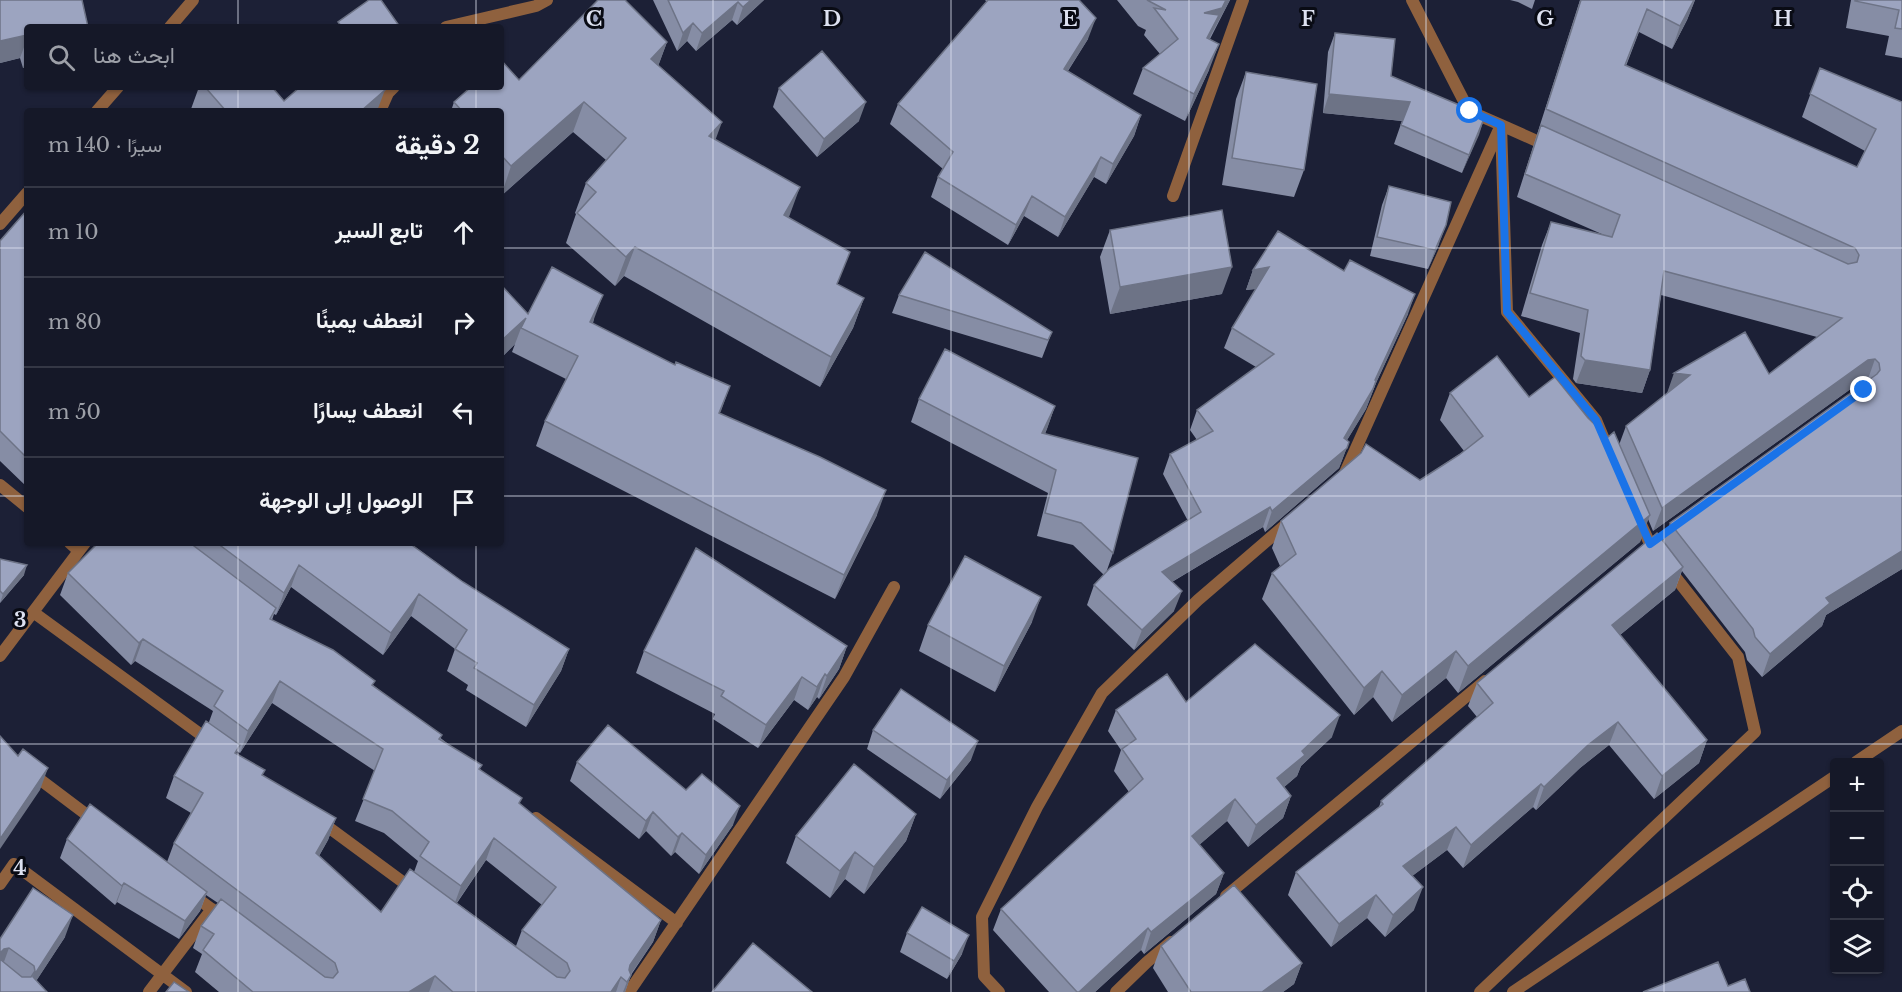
<!DOCTYPE html>
<html lang="ar">
<head>
<meta charset="utf-8">
<style>
	:root { --surface:#151828; --page:#1e2130; --text:#f1f3f6; --muted:#9da0a8; --line:#343745 }
	body { margin:0; font-family:"Libre Baskerville",Vazirmatn,serif; background:var(--page); color:var(--text); direction:rtl }
	.controls { position:absolute; right:18px; bottom:18px; display:grid; overflow:hidden; border-radius:6px; box-shadow:0 2px 4px #0004 }
	.controls button { width:54px; height:54px; display:grid; place-items:center; padding:0; border:0; border-bottom:2px solid var(--line); background:var(--surface); color:var(--text); font:30px sans-serif }
	.stop { position:absolute; width:18px; height:18px; margin:-14px; border:4px solid #1a73e8; border-radius:50%; background:#fff }
	.stop.end { background:#1a73e8; border-color:#fff; box-shadow:0 2px 6px #0008 }
	.list { margin:0; padding:0; list-style:none }
	h2 { display:flex; justify-content:space-between; align-items:center; height:78px; margin:0; padding:0 24px; font-size:26px }
	h2 small { font-size:20px; font-weight:400; color:var(--muted) }
	.list li { display:grid; grid-template-columns:39px 1fr auto; gap:18px; align-items:center; box-sizing:border-box; height:90px; padding:0 24px; border-top:2px solid var(--line) }
	.list b { display:block; font-size:22px; white-space:nowrap }
	.list em { font-size:20px; font-style:normal; color:var(--muted) }
	.icon { flex:none; width:33px; height:33px; fill:none; stroke:currentColor; stroke-width:2; stroke-linecap:round; stroke-linejoin:round }
	.map { position:relative; flex:none; width:1902px; height:992px; overflow:hidden; direction:ltr }
	.search { position:absolute; background:var(--surface); box-shadow:0 2px 4px #0004; left:24px; top:24px; width:480px; height:66px; display:flex; align-items:center; gap:15px; box-sizing:border-box; padding:0 21px; border-radius:6px; color:var(--muted); font-size:22px }
	.panel { position:absolute; background:var(--surface); box-shadow:0 2px 4px #0004; left:24px; top:108px; width:480px; height:438px; border-radius:6px; direction:rtl }
	.map>svg:first-child { display:block }
</style>
</head>
<body>
<div class="map">
<svg width="1902" height="992" viewBox="0 0 1902 992">
	<rect width="100%" height="100%" fill="#1c2036"/>
	<g fill="none" stroke-linecap="round" stroke-linejoin="round">
		<path stroke="#8f613e" stroke-width="12" d="M1412,0L1469,111L1501,125L1507,312L1596,420L1606,444
			M170,27L193,0
			M446,27L536,6L547,0
			M97,111L118,87
			M380,111L388,93L394,87
			M1173,196L1243,0
			M0,224L27,193
			M1344,475L1501,125L1548,146
			M0,485L27,507
			M1638,518L1650,544L1656,553
			M70,543L79,551
			M33,612L211,742
			M0,656L85,543
			M1856,762L1902,731
			M30,772L95,821
			M536,818L677,923
			M320,821L415,891
			M0,884L14,864L186,992
			M190,893L225,919
			M1226,896L1485,681
			M149,992L212,909
			M629,992L844,677L894,587
			M999,992L984,976L982,917L1037,807L1102,693L1198,600L1290,521
			M1116,992L1147,962L1171,942
			M1480,992L1755,732L1738,657L1669,569
			M1513,992L1834,777"/>
	</g>
	<path fill="#868da5" fill-rule="evenodd" d="M0,0L27,27V67L23,68L20,58L0,63Z
		M653,0H764L737,25L732,20L696,51L687,41L677,51Z
		M985,0H1079L1088,39L1068,71L1141,115L1134,136L1106,184L1094,177L1058,237L1024,216L1008,245L931,197L938,177L943,169L890,124L898,104L987,2Z
		M1117,0H1230L1210,39L1209,70L1185,121L1133,94L1143,68L1160,54L1144,35L1146,30L1138,26Z
		M1510,0H1535L1532,9L1518,2Z
		M1580,0H1695L1687,20L1672,49L1639,32L1626,66L1857,167L1865,151L1802,117L1820,68L1902,102V569L1826,615L1822,626L1762,677L1747,660L1745,652L1682,571L1675,590L1620,635L1707,740L1699,763L1654,799L1609,745L1580,768L1536,810L1533,807L1463,868L1447,850L1412,876L1414,910L1385,937L1367,918L1331,947L1288,895L1296,872L1379,807L1381,801L1477,717L1468,706L1477,683L1663,541L1670,523L1865,383H1859L1653,531L1648,519L1640,542L1458,693L1446,678L1392,722L1373,697L1354,715L1262,599L1272,573L1280,566L1272,548L1281,521L1420,480L1464,451L1440,420L1450,393L1529,397L1588,418L1608,437L1619,445L1626,426L1769,374L1817,337L1661,295L1650,370L1642,393L1576,383L1573,379L1580,333L1521,316L1542,245L1551,222L1604,235L1517,197Z
		M1851,0H1902V58L1885,55L1889,36L1846,28Z
		M1335,33L1391,76L1485,116L1462,173L1394,144L1402,121L1323,113L1328,52Z
		M667,42L658,66L715,140L789,217L838,285L864,298L853,328L820,387L624,276L615,286L566,243L576,214L575,213L586,183L606,160L573,132L501,196V111H451L454,102L519,80Z
		M1246,72L1304,170L1294,197L1222,185L1236,99Z
		M199,87H272L284,101L377,111H193L191,109Z
		M779,88L859,121L817,157L773,107Z
		M1389,186L1439,244L1428,269L1370,256L1382,205Z
		M27,210V487L0,461V241Z
		M1110,230L1222,294L1110,314L1100,257Z
		M1253,270L1408,314L1376,383L1366,409L1347,440L1349,442L1339,468L1265,532L1263,527L1172,582L1174,611L1134,650L1087,605L1094,585L1104,575L1073,545L1037,536L1048,493L911,422L919,399L1055,406L1045,434L1113,553L1106,573L1188,521L1163,474L1170,454L1197,440L1190,430L1197,410L1256,367L1224,348L1232,328L1256,289L1246,290Z
		M501,285L528,314L594,319L593,323L720,413L877,515L835,599L536,446L545,421L566,379L512,352L515,344L501,358Z
		M899,295L1052,332L1042,358L892,313Z
		M98,543H410L463,582L569,649L561,671L526,727L466,690L468,685L447,671L455,649L411,616L383,655L291,587L276,615L274,614L272,620L373,685L480,769L520,804L661,920L653,942L631,975L625,992H219L195,972L202,954L193,948L201,926L218,903L206,895L200,911L179,939L117,902L115,905L60,858L67,839L167,862L174,843L191,813L166,798L174,776L209,722L213,711L135,661L131,665L60,595L68,573ZM272,703L375,771L355,821L384,833L418,861L414,872L381,912L319,856L328,840L336,818L263,776L236,754L237,751L240,753ZM486,860L542,905L522,930L516,946L457,903Z
		M0,559L24,575L0,603Z
		M1032,622L995,692L919,651L928,625Z
		M847,646L839,669L819,699L817,697L808,710L794,700L758,748L713,719L715,714L636,673L644,651Z
		M1186,702L1332,737L1301,766L1297,776L1284,787L1291,796L1283,818L1248,847L1227,821L1199,845L1224,873L1216,894L1144,954L1141,950L1095,992H1049L993,930L1001,909L1129,792L1114,771L1121,750L1108,731L1116,710Z
		M873,730L971,760L940,799L867,749Z
		M577,762L686,790L733,825L699,874L675,852L671,856L646,831L639,839L570,781Z
		M916,814L906,841L864,894L845,879L830,898L786,863L796,836Z
		M907,933L962,954L947,979L900,952Z
		M65,937L36,981L0,992V939Z
		M1161,946L1302,963L1294,984L1283,992H1168L1153,968Z"/>
	<path fill="#6d7386" d="M751,0H764L737,25L743,7Z
		M1226,0H1230L1211,35L1198,64L1204,13Z
		M1695,0L1687,20L1672,49L1680,26Z
		M738,2L732,20L696,51L702,33Z
		M1096,18L1088,39L1056,89L1064,69Z
		M693,23L687,41L677,51L683,33Z
		M27,35V39L20,58L0,63V41Z
		M667,42L656,72L651,59Z
		M1219,44L1209,70L1185,121L1194,94Z
		M27,56V67L23,68Z
		M385,90L377,111H361Z
		M1329,94L1410,102L1403,121L1323,113Z
		M584,102L573,132L501,196L511,166Z
		M866,102L859,121L817,157L824,139Z
		M1141,115L1134,136L1106,184L1113,164Z
		M1485,116L1479,135L1462,173L1469,155Z
		M722,122L711,152L709,136Z
		M1101,157L1094,177L1058,237L1065,217Z
		M800,187L789,217L784,215Z
		M1032,196L1024,216L1008,245L1016,225Z
		M1446,225L1439,244L1428,269L1435,250Z
		M635,247L624,276L615,286L626,257Z
		M1232,267L1222,294L1110,314L1120,287Z
		M1269,267L1262,288L1246,290L1253,270Z
		M1415,294L1408,314L1376,383L1366,409L1338,455L1349,442L1339,468L1265,532L1272,511L1344,438Z
		M603,295L594,319L581,346L590,322Z
		M864,298L853,328L820,387L831,357Z
		M526,318L521,328L515,344L501,358V341Z
		M1875,359L1867,382L1859,383L1653,531L1662,508L1868,360Z
		M1585,360L1650,370L1642,393L1576,383Z
		M1674,373L1690,375L1666,396Z
		M730,386L721,411L710,437L719,413Z
		M1055,406L1047,429L1034,455L1042,433Z
		M886,490L877,515L835,599L844,575Z
		M1270,507L1263,527L1155,592L1162,572Z
		M1650,515L1640,542L1458,693L1468,666Z
		M1902,551V569L1826,615L1822,626L1762,677L1770,654L1826,598Z
		M27,565L24,575L0,603L3,594Z
		M299,565L291,587L276,615L284,593Z
		M1683,567L1675,590L1604,648L1612,625Z
		M1182,591L1174,611L1134,650L1142,630Z
		M419,594L411,616L383,655L391,633Z
		M1041,597L1032,622L995,692L1004,666Z
		M143,639L135,661L131,665L139,643Z
		M847,646L839,669L819,699L827,676Z
		M569,649L561,671L526,727L534,705Z
		M1456,651L1446,678L1392,722L1402,695Z
		M1382,671L1373,697L1354,715L1364,688Z
		M825,674L817,697L808,710L817,687Z
		M802,677L794,700L758,748L766,725Z
		M280,681L272,703L240,753L248,731Z
		M1340,715L1332,737L1301,766L1297,776L1269,800L1277,778L1302,751Z
		M1618,722L1609,745L1580,768L1536,810L1544,787L1588,745Z
		M1707,740L1699,763L1654,799L1662,776Z
		M978,741L971,760L940,799L947,780Z
		M48,768L40,790L0,849V839Z
		M1541,784L1533,807L1463,868L1471,845Z
		M1291,796L1283,818L1248,847L1256,825Z
		M1235,799L1227,821L1184,858L1192,836Z
		M740,806L733,825L699,874L706,855Z
		M653,812L646,831L639,839L646,821Z
		M916,814L906,841L864,894L874,867Z
		M336,818L328,840L308,875L316,853Z
		M1456,827L1447,850L1395,889L1403,866Z
		M682,833L675,852L671,856L678,837Z
		M494,838L486,860L453,908L461,886Z
		M855,852L845,879L830,898L840,871Z
		M1224,873L1216,894L1144,954L1151,932Z
		M124,883L117,902L115,905L122,886Z
		M1423,887L1414,910L1385,937L1393,915Z
		M207,892L200,911L179,939L185,921Z
		M1376,895L1367,918L1331,947L1339,924Z
		M73,915L65,937L29,992L33,977Z
		M661,920L653,942L626,981L630,965Z
		M1148,928L1141,950L1095,992H1079Z
		M969,935L962,954L947,979L954,961Z
		M9,948L1,970H0L1,952L4,949Z
		M1302,963L1294,984L1283,992H1262Z
		M631,975L625,992H623L627,982Z
		M435,976L429,992H409Z
		M621,977L616,992H611Z"/>
	<path fill="#9ca4c0" stroke="#6d7386" stroke-width="1.5" fill-rule="evenodd" d="M0,0H82L88,27H27V35L0,41Z
		M369,0H381L400,27H342L338,22Z
		M598,0H625L667,42L651,59L722,122L709,136L800,187L784,215L850,252L837,284L864,298L831,357L635,247L626,257L577,213L596,192L586,183L626,138L584,102L511,166L501,155V111H462L454,102L471,87H501V60L519,80Z
		M668,0H751L743,7L738,2L702,33L693,23L683,33Z
		M988,0H1079L1096,18L1064,69L1141,115L1113,164L1101,157L1065,217L1032,196L1016,225L938,177L953,152L898,104Z
		M1147,0H1226L1222,8L1204,13L1219,15L1207,38L1219,44L1194,94L1143,68L1178,39L1154,8L1166,10Z
		M1581,0H1694L1680,26L1647,9L1625,65L1857,167L1876,129L1810,94L1820,68L1902,102V551L1826,598L1830,603L1770,654L1755,637L1753,629L1670,523L1877,374L1880,370L1879,363L1875,359L1868,360L1662,508L1626,426L1690,375L1674,373L1745,332L1769,374L1842,318L1664,271L1650,370L1585,360L1581,356L1588,310L1530,293L1551,222L1612,237L1620,215L1525,174L1541,125L1848,264L1857,262L1859,255L1855,248L1546,109Z
		M1855,0H1902V29L1895,28L1899,10L1855,1Z
		M1335,33L1395,39L1391,76L1485,116L1469,155L1401,125L1410,102L1329,94Z
		M822,51L866,102L824,139L779,88Z
		M1246,72L1317,84L1304,170L1232,158Z
		M205,87H272L284,101L300,87H382L385,90L361,111H226Z
		M1389,186L1451,202L1446,225L1435,250L1377,237Z
		M27,210V458L0,431V241Z
		M1222,210L1232,267L1120,287L1110,230Z
		M1278,231L1344,271L1350,260L1415,294L1375,380L1376,381L1373,389L1344,438L1349,442L1347,448L1272,511L1270,507L1162,572L1182,591L1142,630L1094,585L1110,568L1201,512L1170,454L1213,431L1197,410L1274,354L1232,328L1269,267L1253,270Z
		M925,252L1052,332L1048,340L899,295Z
		M552,267L603,295L590,322L675,365L676,362L730,386L719,413L820,457L886,490L844,575L545,421L578,356L521,328L526,318L501,341V285L528,314Z
		M945,349L1055,406L1042,433L1138,458L1113,553L1081,523L1045,513L1056,470L919,399Z
		M1497,356L1529,397L1555,377L1588,418L1608,437L1614,432L1650,515L1468,666L1456,651L1402,695L1382,671L1364,688L1272,573L1296,554L1281,521L1361,453L1366,444L1420,480L1459,455L1483,436L1450,393Z
		M1657,533L1683,567L1612,625L1707,740L1662,776L1618,722L1588,745L1544,787L1541,784L1471,845L1456,827L1403,866L1423,887L1393,915L1376,895L1339,924L1296,872L1383,804L1381,801L1493,703L1477,683Z
		M98,543H190L276,608L270,619L333,650L375,681L372,685L442,735L439,739L482,765L479,769L522,798L519,803L661,920L630,965L629,970L631,975L627,982L621,977L611,992H453L435,976L409,992H253L203,950L214,934L201,926L221,899L325,977L333,978L338,972L335,963L174,843L203,793L174,776L206,721L240,745L235,753L265,770L262,775L336,818L316,853L381,912L410,869L557,977L565,978L570,971L567,963L522,930L556,887L494,838L461,886L420,856L429,842L392,811L363,799L383,749L280,681L248,731L214,706L223,691L143,639L139,643L68,573Z
		M217,543H409L463,582L569,649L534,705L474,668L477,663L455,649L467,630L419,594L391,633L299,565L284,593Z
		M696,548L847,646L827,676L825,674L817,687L802,677L766,725L721,696L724,691L644,651Z
		M965,556L1041,597L1004,666L928,625Z
		M0,559L27,565L3,594L0,591Z
		M1255,644L1340,715L1302,751L1305,755L1277,778L1291,796L1256,825L1235,799L1192,836L1224,873L1151,932L1148,928L1079,992H1077L1001,909L1143,779L1122,749L1136,739L1116,710L1167,674L1186,702Z
		M901,689L978,741L947,780L873,730Z
		M608,725L686,790L702,774L740,806L706,855L682,833L678,837L653,812L646,821L577,762Z
		M0,736L18,756L23,749L48,768L0,839Z
		M854,764L916,814L874,867L855,852L840,871L796,836Z
		M90,804L207,892L185,921L124,883L122,886L67,839Z
		M1234,885L1302,963L1262,992H1191L1161,946Z
		M33,888L73,915L33,977L47,992H0V939ZM9,948L34,966L35,971L31,977H22L1,960V952L4,949Z
		M922,907L969,935L954,961L907,933Z
		M753,943L812,992H712Z
		M1718,962L1728,986L1745,979L1750,992H1643Z
		M174,982L189,992H166Z"/>
	<g fill="none" stroke-linecap="round" stroke-linejoin="round">
		<path stroke="#1a73e8" stroke-width="8" d="M1470,111L1501,125L1507,312L1596,420L1650,544L1864,390"/>
	</g>
	<path fill="none" stroke="#dde1f0" stroke-width="1.5" stroke-opacity="0.55" d="M238,0V27M476,0V27M713,0V992M951,0V992M1189,0V992M1426,0V992M1664,0V992M238,87V111M476,87V111M0,248H27M501,248H1902M0,496H27M501,496H1902M238,543V992M476,543V992M0,744H1902"/>
	<g font-size="20" text-anchor="middle" font-weight="bold" fill="#dde1f0" stroke="#090b14" stroke-width="6" stroke-linejoin="round" paint-order="stroke">
		<text x="594" y="26">C</text>
		<text x="832" y="26">D</text>
		<text x="1070" y="26">E</text>
		<text x="1308" y="26">F</text>
		<text x="1545" y="26">G</text>
		<text x="1783" y="26">H</text>
		<text x="20" y="627">3</text>
		<text x="20" y="875">4</text>
	</g>
</svg>
<div class="controls">
<button>+</button>
<button>−</button>
<button><svg class="icon" aria-label="locate" viewBox="0 0 24 24"><circle cx="12" cy="12" r="6"/><path d="M12 2v4M12 18v4M2 12h4M18 12h4"/></svg></button>
<button><svg class="icon" aria-label="layers" viewBox="0 0 24 24"><path d="M12 4l9 5-9 5-9-5zM3 14l9 5 9-5"/></svg></button>
</div>
<div class="stop" style="left:1470px;top:111px"></div>
<div class="stop end" style="left:1864px;top:390px"></div>
<div class="search"><svg class="icon" aria-label="search" viewBox="0 0 24 24"><circle cx="10" cy="10" r="6"/><path d="M15 15l6 6"/></svg>ابحث هنا</div>
<section class="panel">
<h2>2 دقيقة<small>سيرًا · 140 m</small></h2>
<ul class="list">
<li><svg class="icon" aria-label="ahead" viewBox="0 0 24 24"><path d="M12 20V5M6 11l6-6 6 6"/></svg><div><b>تابع السير</b></div><em>10 m</em></li>
<li><svg class="icon" aria-label="right" viewBox="0 0 24 24"><path d="M7 20v-9h11M14 6l5 5-5 5"/></svg><div><b>انعطف يمينًا</b></div><em>80 m</em></li>
<li><svg class="icon" aria-label="left" viewBox="0 0 24 24"><path d="M17 20v-9H6M10 6l-5 5 5 5"/></svg><div><b>انعطف يسارًا</b></div><em>50 m</em></li>
<li><svg class="icon" aria-label="arrive" viewBox="0 0 24 24"><path d="M6 21V4h12l-3 4 3 4H6"/></svg><div><b>الوصول إلى الوجهة</b></div></li>
</ul>
</section>
</div>
</body>
</html>
